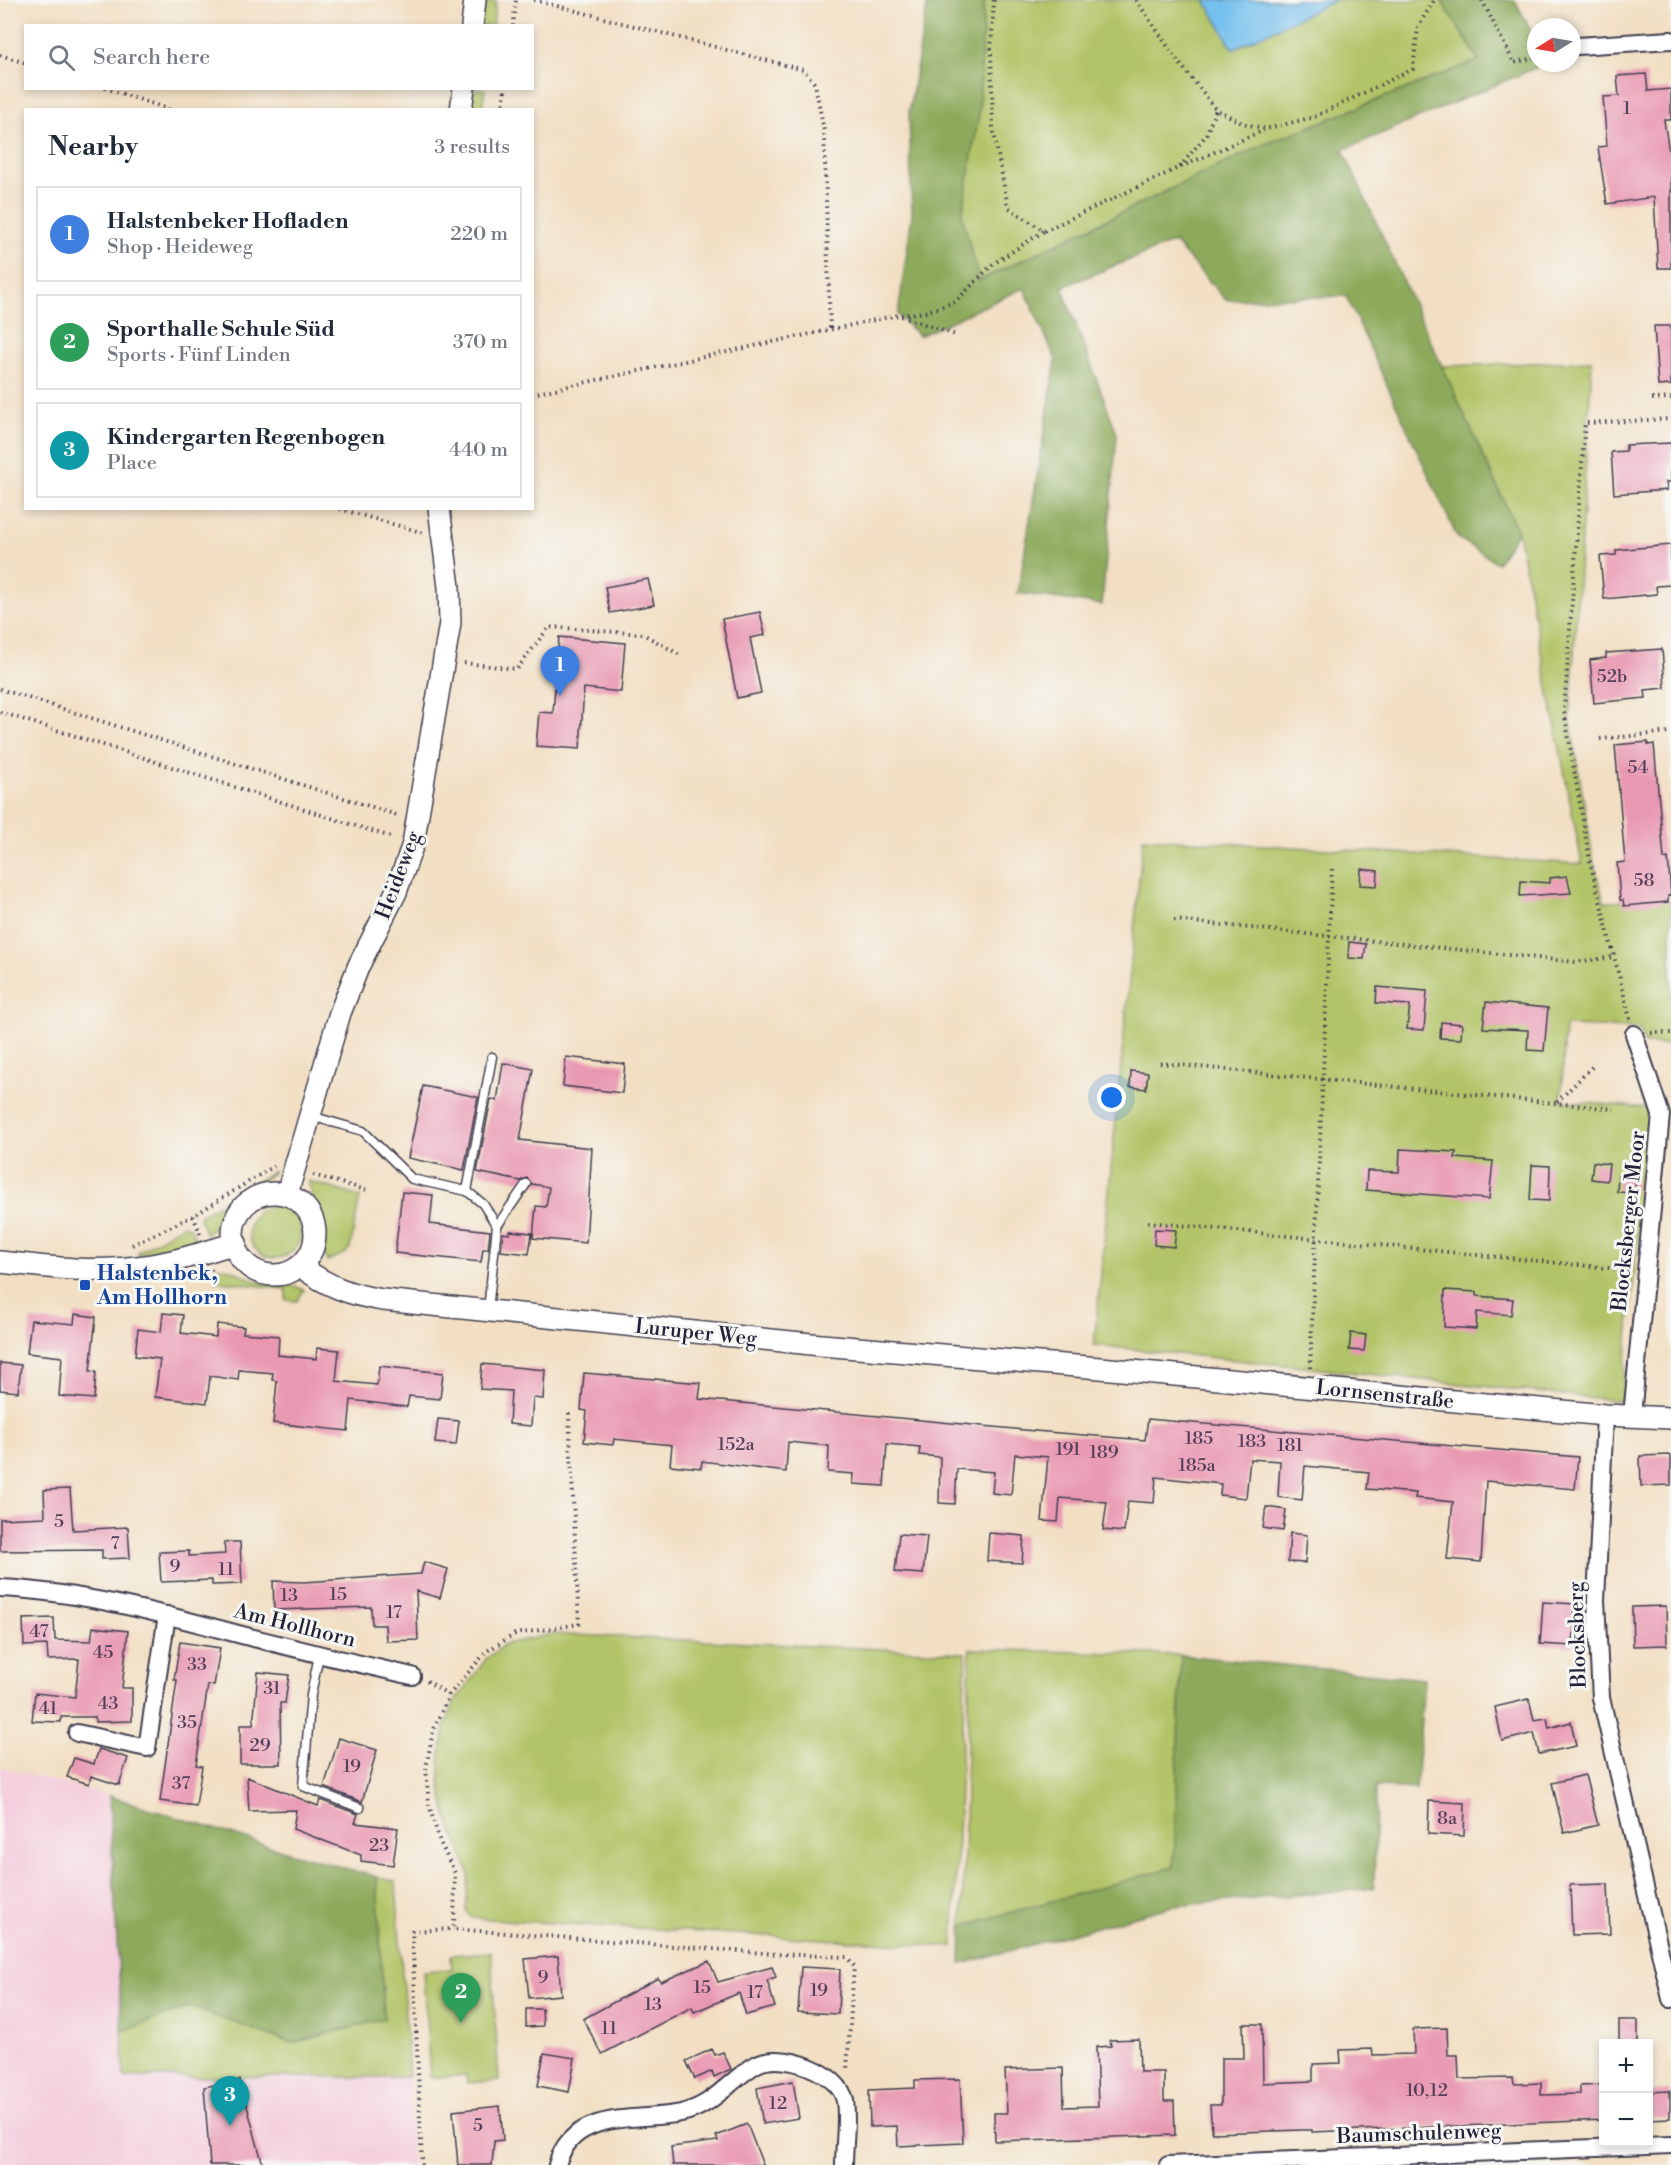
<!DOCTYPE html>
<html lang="en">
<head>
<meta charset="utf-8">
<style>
	:root { --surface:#fff; --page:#f6f6f7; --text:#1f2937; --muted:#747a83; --line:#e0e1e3; --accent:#0b8043 }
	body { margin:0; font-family:"Libre Bodoni",serif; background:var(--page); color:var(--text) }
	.controls { position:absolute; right:18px; bottom:18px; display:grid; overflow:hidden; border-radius:0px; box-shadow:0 3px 9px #0003 }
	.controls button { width:54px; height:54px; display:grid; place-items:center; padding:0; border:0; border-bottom:2px solid var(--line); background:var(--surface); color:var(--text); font:30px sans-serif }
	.compass { position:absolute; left:1527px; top:18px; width:54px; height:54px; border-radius:50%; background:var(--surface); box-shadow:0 3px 9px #0003; rotate:259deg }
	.you { position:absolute; left:1112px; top:1098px; width:21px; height:21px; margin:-15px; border:4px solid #fff; border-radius:50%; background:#1a73e8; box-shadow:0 0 0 9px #1a73e833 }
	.badge { display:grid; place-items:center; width:39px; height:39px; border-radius:50%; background:var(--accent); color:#fff; font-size:20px; font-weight:700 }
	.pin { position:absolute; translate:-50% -50px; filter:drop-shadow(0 2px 3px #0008) }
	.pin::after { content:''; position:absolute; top:32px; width:21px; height:18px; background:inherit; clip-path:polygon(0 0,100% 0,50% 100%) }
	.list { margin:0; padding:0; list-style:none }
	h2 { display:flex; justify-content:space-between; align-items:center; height:78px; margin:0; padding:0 24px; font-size:26px }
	h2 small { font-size:20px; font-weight:400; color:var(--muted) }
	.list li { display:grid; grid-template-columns:39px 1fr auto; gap:18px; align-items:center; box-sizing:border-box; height:96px; margin:0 12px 12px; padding:0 12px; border:2px solid var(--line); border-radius:0px }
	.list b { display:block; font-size:22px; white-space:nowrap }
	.list p { margin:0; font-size:20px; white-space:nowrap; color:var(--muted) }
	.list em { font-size:20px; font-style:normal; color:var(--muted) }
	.icon { flex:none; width:33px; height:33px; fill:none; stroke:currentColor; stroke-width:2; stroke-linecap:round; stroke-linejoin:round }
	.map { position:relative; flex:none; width:1671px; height:2165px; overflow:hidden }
	.search { position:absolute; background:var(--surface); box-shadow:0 3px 9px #0003; left:24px; top:24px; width:510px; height:66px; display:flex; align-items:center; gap:15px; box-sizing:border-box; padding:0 21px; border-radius:0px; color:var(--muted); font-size:22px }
	.panel { position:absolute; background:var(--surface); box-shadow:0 3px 9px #0003; left:24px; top:108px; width:510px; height:402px; border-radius:0px }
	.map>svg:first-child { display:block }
</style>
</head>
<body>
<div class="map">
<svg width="1671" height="2165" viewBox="0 0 1671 2165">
	<rect width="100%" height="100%" fill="#f6f6f2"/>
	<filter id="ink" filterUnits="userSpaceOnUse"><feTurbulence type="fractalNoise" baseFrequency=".0167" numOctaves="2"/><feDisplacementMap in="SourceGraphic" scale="12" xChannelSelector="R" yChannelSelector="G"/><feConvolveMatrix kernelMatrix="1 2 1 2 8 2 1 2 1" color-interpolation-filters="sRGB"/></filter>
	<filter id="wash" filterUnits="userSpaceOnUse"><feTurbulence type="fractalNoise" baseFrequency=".008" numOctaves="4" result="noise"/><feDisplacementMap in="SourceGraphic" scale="24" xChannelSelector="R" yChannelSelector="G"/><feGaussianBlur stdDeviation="1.35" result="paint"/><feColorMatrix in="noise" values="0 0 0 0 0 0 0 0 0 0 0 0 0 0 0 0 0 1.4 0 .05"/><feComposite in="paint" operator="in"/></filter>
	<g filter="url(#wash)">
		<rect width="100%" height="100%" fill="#f2dfc3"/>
		<path fill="#f4cfde" d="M0,1767L109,1796L125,2077H409L412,2165H0Z"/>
		<path fill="#b2c467" stroke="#6a7351" stroke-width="1.5" d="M984,0H1205L1233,48L1336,0H1441L1479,60L1263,145L978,281L962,215L979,113Z
			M490,1L496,2L493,25L480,26L483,6Z
			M472,89H485L482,109L470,110Z
			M1592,361L1570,718L1594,864L1604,902L1671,901V1044H1645L1639,1028L1565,1026L1561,1101L1650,1108L1622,1401L1094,1345L1143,838L1582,864L1518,532L1442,366Z
			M274,1171C263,1184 248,1187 236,1198C224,1211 223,1223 206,1234L199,1216Z
			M309,1181L360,1197L350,1248L346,1253L327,1261C320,1249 324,1237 322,1223C318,1208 309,1197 309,1181Z
			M249 1232a26 26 0 1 1 52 0a26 26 0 1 1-52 0Z
			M183,1225L191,1228L195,1239L138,1255V1252Z
			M216,1267C234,1267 241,1276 257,1281C273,1286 288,1282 304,1290L297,1301L286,1300V1289L218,1281Z
			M553,1634L966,1653L953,1947L472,1918L466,1910L469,1873L447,1816L440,1783V1757L446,1724L454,1703L486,1659L505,1644Z
			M970,1649L1181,1655L1174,1867L962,1926Z
			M377,1877L396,1882L409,2077H124L122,2031L190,2007L292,2043L384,2019Z
			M491,1952L499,2081L467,2083L466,2075L430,2078L423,1971L452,1969L451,1955Z"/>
		<path fill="#8daa5c" stroke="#58664c" stroke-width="1.5" d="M928,0H984L979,113L962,215L979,281L1263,145L1479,60L1441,0H1515L1536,41V63H1547L1343,150L1518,532L1497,563L1457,537L1346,296L1226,300L1174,242L1062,287L1117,434L1102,605L1018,593L1056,360L1024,288L919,336L898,315L912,215L909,111Z
			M1181,1655L1424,1679L1416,1789L1376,1787L1374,1888L1173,1906L961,1964L962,1926L1174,1867Z
			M109,1796L288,1852L377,1877L384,2019L292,2043L190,2007L122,2031Z"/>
		<path fill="#74c0ee" stroke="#4b7194" stroke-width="1.5" d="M1205,0H1336L1233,49Z"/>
		<g id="blocks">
			<path fill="#e998b2" d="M1646,74L1648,91L1671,89V120H1664L1671,165V268H1658L1654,197L1607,204L1598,147L1607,146L1603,97L1619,96L1617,76Z
				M1654,326H1671V385L1658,386Z
				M1671,443V482H1666L1667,490L1614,494L1611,452L1626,451V445Z
				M1671,545V585L1656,586L1657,594L1604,599L1600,556L1616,555V550Z
				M648,579L654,605L610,613L605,587Z
				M760,612L765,635L750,638L761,693L737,698L722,619Z
				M559,637L625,643L621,692L584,688L580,749L536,746L539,712L553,713Z
				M1662,649L1665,688L1645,690L1646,698L1594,703L1590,660L1606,658V653Z
				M1648,742V745L1654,744L1664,859L1668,858L1671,895L1668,896V902L1624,906L1623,900H1620L1617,863L1625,862L1615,745Z
				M1361,869L1378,871L1377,886L1360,885Z
				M1567,876L1571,893L1520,896L1521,881L1550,883V878Z
				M1349,942L1366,944L1364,959L1348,958Z
				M1377,987L1427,991L1424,1030L1407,1029L1410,1005L1376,1003Z
				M1486,1002L1548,1008L1544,1051L1527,1050L1528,1030L1483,1028Z
				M1441,1022L1462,1024L1461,1039L1440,1038Z
				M566,1057L625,1064L622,1093L563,1086Z
				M503,1063L533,1069L520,1140L592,1148L586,1243L533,1238L536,1206L546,1207L549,1187L532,1184L527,1178L520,1181L477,1172L491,1099L497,1101Z
				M1131,1071L1148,1073L1146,1089L1130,1087Z
				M423,1086L478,1097L464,1170L408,1158Z
				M1400,1149L1456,1152L1455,1158L1493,1161L1489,1199L1366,1190L1367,1171L1399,1172Z
				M1593,1162L1609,1164L1607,1181L1591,1179Z
				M1532,1165L1550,1166L1549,1201L1530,1200Z
				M1618,1176L1636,1178L1635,1193L1617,1192Z
				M402,1192L433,1195L430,1224L490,1231L488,1249H483L481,1262L395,1253Z
				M1155,1229L1176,1230L1174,1247L1154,1245Z
				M510,1231L532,1233L529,1254L501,1251L503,1233L509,1234Z
				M1445,1290L1477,1292V1296L1513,1299L1511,1315L1477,1312L1476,1329L1444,1327Z
				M163,1313L183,1315L181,1333L216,1337L217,1324L244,1327L243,1333L279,1336L278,1355L316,1359L317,1348L339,1350L336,1381L377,1385L379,1366L443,1373L440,1399L409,1396L407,1407L351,1400L348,1431L273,1423L277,1381L272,1380L273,1373L239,1370L238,1380L210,1376L207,1403L155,1397L160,1359L135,1356L138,1329L161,1332Z
				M75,1314L96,1317L90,1371L96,1372L94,1399L59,1396L62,1357L27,1353L31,1320L74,1324Z
				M1351,1333L1366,1335L1364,1351L1349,1350Z
				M0,1363L21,1365L18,1392L0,1390Z
				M482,1364L545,1370L543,1399L533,1398L531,1426L509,1424L511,1391L480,1389Z
				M584,1373L701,1383L699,1399L1035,1431L1145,1440L1148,1419L1578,1457L1575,1489L1486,1481L1481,1562L1447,1559L1453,1502L1415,1498L1416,1493L1367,1489L1369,1472L1305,1466L1302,1500L1278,1497L1280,1461L1250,1459L1246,1498L1220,1495L1221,1484L1156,1477L1154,1503L1128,1501L1124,1532L1103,1530L1107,1502L1060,1498L1058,1522L1042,1521L1048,1457L1015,1454L1011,1495L992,1493L994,1472L957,1469L955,1504L939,1503L940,1457L919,1455L920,1447L887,1444L884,1486L853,1484L854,1474L828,1472L829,1446L788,1442L786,1472L702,1461L701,1468L670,1465L672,1445L614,1439L613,1445L584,1442L587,1411L581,1410Z
				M438,1419L459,1421L456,1445L435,1443Z
				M1671,1455V1485L1641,1486L1640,1456Z
				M70,1489L73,1530L128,1527L130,1558L102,1559V1550L0,1551V1519L45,1517L44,1490Z
				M1266,1507L1286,1510L1283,1531L1263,1528Z
				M989,1533L1024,1536L1022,1563L987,1561Z
				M1290,1533L1307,1535L1305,1563L1288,1562Z
				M899,1534L927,1536L923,1574L895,1572Z
				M224,1542H240L242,1584L212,1585V1580L161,1582L159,1552L189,1551V1556L225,1554Z
				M424,1562L448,1569L440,1598L416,1591L418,1640L386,1641L385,1625H372L371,1607L274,1610L273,1581L304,1582L421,1574Z
				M1543,1602L1575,1604L1573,1646L1540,1644Z
				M1666,1606L1667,1645L1633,1646L1632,1607Z
				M54,1618L55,1640L91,1641L93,1627L128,1631L122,1688H132V1721L95,1722V1717H61V1722L32,1721L35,1693L75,1697L79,1659L48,1660L47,1645L24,1646L23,1619Z
				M180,1642L220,1648L214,1686L208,1685L196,1765L202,1766L196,1806L160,1801L177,1680H174Z
				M258,1672L289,1675L285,1703H280L281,1764H240V1725H253Z
				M1529,1699L1534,1720L1547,1718L1549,1728L1571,1722L1576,1746L1539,1754L1534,1733L1502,1741L1495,1707Z
				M339,1738L377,1750L362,1802L324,1787Z
				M99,1749L128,1758L119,1785L91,1776L89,1784L67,1777L74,1758L94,1764Z
				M1585,1775L1598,1825L1564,1833L1552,1783Z
				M247,1777L318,1806L320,1800L358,1814L355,1823L398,1828L393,1865L361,1861V1855L293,1829L296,1810L249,1811Z
				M1429,1801L1465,1803L1464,1836L1428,1834Z
				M1608,1884L1610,1934L1572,1935L1570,1885Z
				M558,1956L561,1995L529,1998L525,1959Z
				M709,1961L718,1982L772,1967L776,1977L767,1980L775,2007L746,2015L739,1993L694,2012L692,2007L602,2054L583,2019L658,1978L661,1982Z
				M801,1967L840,1969L838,2014L798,2012Z
				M526,2009H542L543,2026L526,2027Z
				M1619,2020H1638V2043H1619Z
				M1243,2024H1262L1263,2083L1313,2081V2064L1341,2063L1340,2050L1372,2049L1373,2055L1414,2054L1413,2029L1447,2028L1448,2055H1458L1459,2079L1513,2078L1514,2084L1541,2083V2095L1580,2094V2086L1604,2085V2120L1312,2132V2130H1303L1212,2133L1210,2105H1221V2058H1244Z
				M1139,2039L1140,2072H1164V2101H1174L1175,2135L995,2141L994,2113H1007L1005,2070L1063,2068L1064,2107L1098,2106L1096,2047L1111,2046L1110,2040Z
				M712,2049L715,2055L723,2052L731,2069L714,2077L712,2071L695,2079L686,2061Z
				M544,2053L575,2058L569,2092L538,2086Z
				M960,2079L963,2143L898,2146L897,2126L870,2127L869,2090L915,2088V2080Z
				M240,2080L263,2165H210L204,2087Z
				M793,2081L799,2118L763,2124L757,2088Z
				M1670,2091V2118L1648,2119V2092Z
				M500,2106L503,2140L494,2141L492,2165H458L453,2111Z
				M747,2124L763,2165H673L671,2147L718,2141L716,2136Z"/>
		</g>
	</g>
	<g filter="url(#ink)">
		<use href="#blocks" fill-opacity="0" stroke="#413e4f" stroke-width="1.5"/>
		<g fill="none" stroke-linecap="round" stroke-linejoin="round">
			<defs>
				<path id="service" d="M311,1116L363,1131L412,1179L467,1191L483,1204L497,1226
					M467,1191L492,1057
					M488,1310L497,1226L526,1184
					M319,1655L311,1695L303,1786L360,1808"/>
				<path id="minor" d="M1577,46L1671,40
					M1605,1415L1596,1600L1601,1698L1671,1999
					M1632,1416L1661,1115L1634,1034
					M0,1588C82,1592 160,1613 238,1634C296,1649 354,1663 412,1676
					M77,1733L147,1748L167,1615
					M557,2165C572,2108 638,2122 681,2113C714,2106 730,2079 757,2064C782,2051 840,2072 845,2101C848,2121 844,2145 844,2165
					M1168,2165L1671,2145"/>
				<path id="tertiary" d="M472,26L475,0
					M461,110L464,88
					M233 1234a41 41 0 1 1 82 0a41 41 0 1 1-82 0Z
					M287,1194L340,1013L359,965L396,892L413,844L450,623L449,587L439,508
					M0,1262C46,1267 91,1273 137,1267C171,1263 203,1253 236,1243
					M300,1266C327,1286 350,1295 383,1300L821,1345L1100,1368L1605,1415L1671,1418"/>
			</defs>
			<use href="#service" stroke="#413e4f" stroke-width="11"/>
			<use href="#minor" stroke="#413e4f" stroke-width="20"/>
			<use href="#tertiary" stroke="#413e4f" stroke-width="24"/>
			<path stroke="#413e4f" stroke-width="4" stroke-dasharray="1.5 4.5" stroke-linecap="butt" d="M534,0L804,70L815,84L824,131L830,330
				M994,0L991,50L993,128L1008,207L1044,231L1180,167L1206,135L1216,109
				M1136,0L1177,60L1216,109L1242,123L1266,129L1314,117L1413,69L1418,27L1434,0
				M1482,0L1514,63L1536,57
				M513,26L516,0
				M0,55L26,63
				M105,88L171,110
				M503,110L505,88
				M1181,167L1264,130
				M901,315L925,312L955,302L993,264L1044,231
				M532,394L898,315L956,335
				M1652,399L1671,398
				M340,509L424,533
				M464,663L517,669L549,627L643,634L682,656
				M0,689L397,815
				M0,712L394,838
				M1600,739L1671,732
				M1174,920L1576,962L1614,957
				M1630,1019L1590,862L1564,711L1585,423L1671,419
				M1651,1033H1671
				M1160,1063L1614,1109
				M1557,1102L1593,1066
				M313,1175L366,1190
				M193,1216L201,1235
				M1148,1222L1629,1270
				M132,1245L193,1216L274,1166
				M211,1269L213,1289
				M1310,1368L1332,867
				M569,1413L579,1624L515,1634L487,1651L449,1695L433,1731L426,1768L429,1805L440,1842L455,1873L454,1929L777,1954L847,1957L854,1966L847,2069
				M427,1681L449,1695
				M422,2165L412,1931L454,1929"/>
			<use href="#service" stroke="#fff" stroke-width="8"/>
			<use href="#minor" stroke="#fff" stroke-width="16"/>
			<use href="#tertiary" stroke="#fff" stroke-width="21"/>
		</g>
	</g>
	<rect fill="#1a4fb4" stroke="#f6f6f2" stroke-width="2" x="79" y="1279" width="12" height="12" rx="3"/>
	<g text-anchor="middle" stroke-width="6" stroke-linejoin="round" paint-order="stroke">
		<g font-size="18" fill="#544059">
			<text x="1627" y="114">1</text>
			<text x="1612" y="682">52b</text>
			<text x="1638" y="773">54</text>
			<text x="1644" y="886">58</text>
			<text x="1199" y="1444">185</text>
			<text x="1252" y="1447">183</text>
			<text x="736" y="1450">152a</text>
			<text x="1290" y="1451">181</text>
			<text x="1068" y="1455">191</text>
			<text x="1104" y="1458">189</text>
			<text x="1197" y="1471">185a</text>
			<text x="59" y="1527">5</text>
			<text x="115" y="1549">7</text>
			<text x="175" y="1572">9</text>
			<text x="226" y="1575">11</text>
			<text x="338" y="1600">15</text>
			<text x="289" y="1601">13</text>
			<text x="394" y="1618">17</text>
			<text x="39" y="1637">47</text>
			<text x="103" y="1658">45</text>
			<text x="197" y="1670">33</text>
			<text x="272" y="1694">31</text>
			<text x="108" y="1709">43</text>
			<text x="48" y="1714">41</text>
			<text x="187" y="1728">35</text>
			<text x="260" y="1751">29</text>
			<text x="352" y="1772">19</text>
			<text x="181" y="1789">37</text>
			<text x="1447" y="1824">8a</text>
			<text x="379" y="1851">23</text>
			<text x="543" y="1983">9</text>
			<text x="702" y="1993">15</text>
			<text x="819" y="1996">19</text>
			<text x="755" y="1998">17</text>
			<text x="653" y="2010">13</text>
			<text x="609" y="2034">11</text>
			<text x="1427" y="2096">10,12</text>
			<text x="778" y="2109">12</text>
			<text x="478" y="2131">5</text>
		</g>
		<g font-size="21" fill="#22223b" stroke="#f6f6f2">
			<text transform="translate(398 875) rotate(-69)" y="7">Heideweg</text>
			<text transform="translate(1628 1221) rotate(-84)" y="7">Blocksberger Moor</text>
			<text transform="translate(696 1332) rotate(6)" y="7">Luruper Weg</text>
			<text transform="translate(1385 1394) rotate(6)" y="7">Lornsenstraße</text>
			<text transform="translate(295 1625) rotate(14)" y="7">Am Hollhorn</text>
			<text transform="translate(1577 1635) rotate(-92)" y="7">Blocksberg</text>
			<text transform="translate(1419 2133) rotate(-2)" y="7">Baumschulenweg</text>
		</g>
		<g font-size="21" font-weight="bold" fill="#164399" stroke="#f6f6f2" text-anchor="start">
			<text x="97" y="1280">Halstenbek,<tspan x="97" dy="24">Am Hollhorn</tspan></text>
		</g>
	</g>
</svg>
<div class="controls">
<button>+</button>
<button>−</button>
</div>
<svg class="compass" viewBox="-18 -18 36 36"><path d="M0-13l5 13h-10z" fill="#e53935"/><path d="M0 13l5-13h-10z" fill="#747a83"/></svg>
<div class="you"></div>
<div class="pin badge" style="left:560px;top:696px;background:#3f7fe0">1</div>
<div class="pin badge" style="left:461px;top:2023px;background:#2e9e5b">2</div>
<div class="pin badge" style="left:230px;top:2126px;background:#0f9aa8">3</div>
<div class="search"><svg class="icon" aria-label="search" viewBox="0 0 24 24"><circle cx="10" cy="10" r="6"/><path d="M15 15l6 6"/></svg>Search here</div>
<section class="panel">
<h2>Nearby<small>3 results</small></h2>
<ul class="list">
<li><span class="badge" style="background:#3f7fe0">1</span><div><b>Halstenbeker Hofladen</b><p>Shop · Heideweg</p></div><em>220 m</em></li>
<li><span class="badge" style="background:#2e9e5b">2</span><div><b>Sporthalle Schule Süd</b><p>Sports · Fünf Linden</p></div><em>370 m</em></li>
<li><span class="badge" style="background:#0f9aa8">3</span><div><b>Kindergarten Regenbogen</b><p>Place</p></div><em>440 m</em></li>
</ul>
</section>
</div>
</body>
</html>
